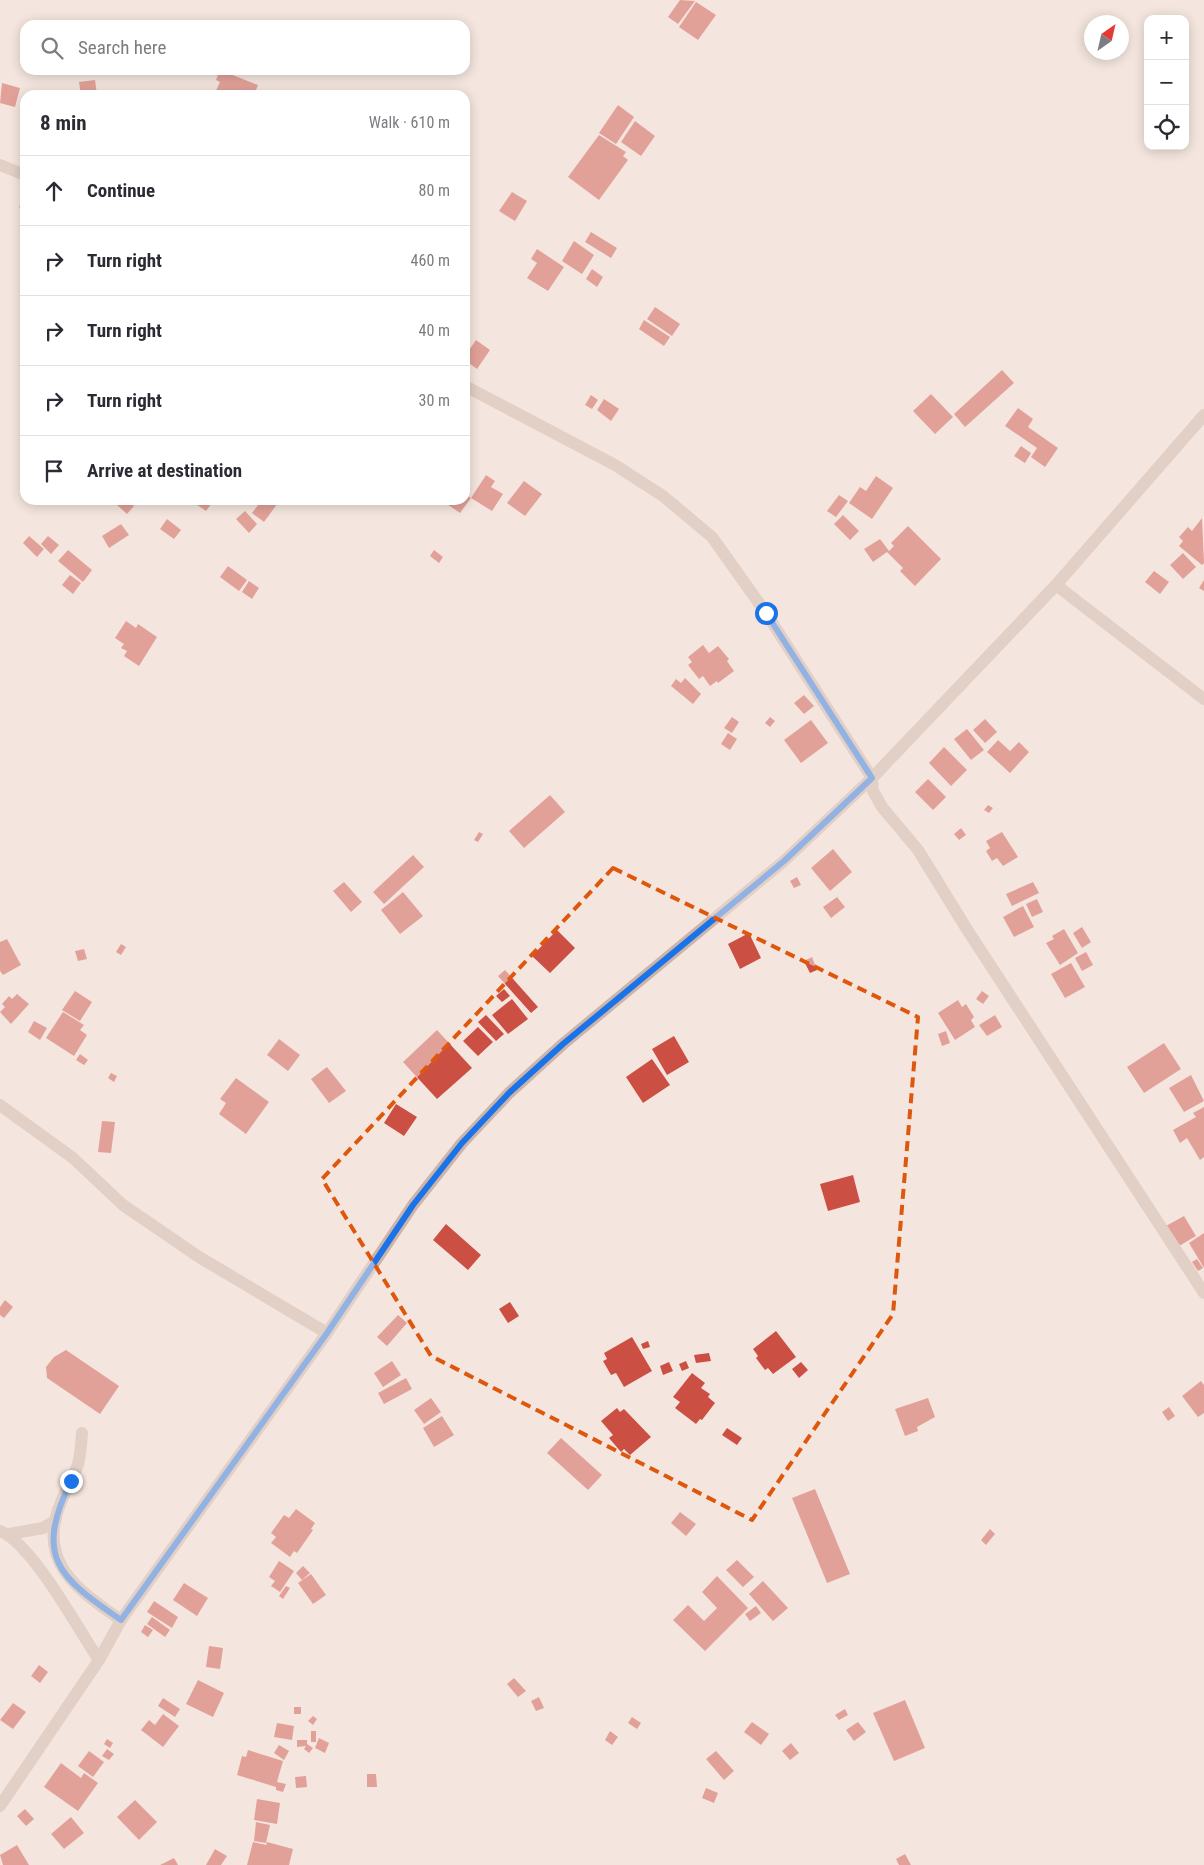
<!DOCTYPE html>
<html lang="en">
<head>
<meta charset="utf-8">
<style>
	:root { --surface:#fff; --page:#f7f7f7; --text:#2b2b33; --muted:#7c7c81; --line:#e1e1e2 }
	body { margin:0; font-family:"Roboto Condensed",sans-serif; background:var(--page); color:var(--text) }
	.controls { position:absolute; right:15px; top:15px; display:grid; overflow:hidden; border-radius:10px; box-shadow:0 2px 12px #0003 }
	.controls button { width:45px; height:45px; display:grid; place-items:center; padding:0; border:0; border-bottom:1px solid var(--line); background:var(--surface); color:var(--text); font:25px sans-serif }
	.compass { position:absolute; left:1084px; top:15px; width:45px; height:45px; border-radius:50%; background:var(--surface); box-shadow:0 2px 12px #0003; rotate:34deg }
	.stop { position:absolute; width:15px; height:15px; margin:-11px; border:4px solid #1a73e8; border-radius:50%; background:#fff }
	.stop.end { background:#1a73e8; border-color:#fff; box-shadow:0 1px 5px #0008 }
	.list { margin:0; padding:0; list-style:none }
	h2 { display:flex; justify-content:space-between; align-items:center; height:65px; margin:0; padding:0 20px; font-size:21px }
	h2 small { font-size:16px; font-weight:400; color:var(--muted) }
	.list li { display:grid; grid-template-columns:32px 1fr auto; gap:15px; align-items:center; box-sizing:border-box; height:70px; padding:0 20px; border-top:1px solid var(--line) }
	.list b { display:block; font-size:19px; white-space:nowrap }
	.list em { font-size:16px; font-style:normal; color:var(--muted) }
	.icon { flex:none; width:28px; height:28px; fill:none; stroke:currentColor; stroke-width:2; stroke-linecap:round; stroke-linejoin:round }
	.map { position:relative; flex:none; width:1204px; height:1865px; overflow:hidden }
	.search { position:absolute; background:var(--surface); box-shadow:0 2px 12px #0003; left:20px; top:20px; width:450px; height:55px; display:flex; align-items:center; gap:12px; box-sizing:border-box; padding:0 18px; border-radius:15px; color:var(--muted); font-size:19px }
	.panel { position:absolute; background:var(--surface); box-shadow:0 2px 12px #0003; left:20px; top:90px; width:450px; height:415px; border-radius:15px }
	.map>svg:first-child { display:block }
</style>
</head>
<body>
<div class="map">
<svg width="1204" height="1865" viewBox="0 0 1204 1865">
	<rect width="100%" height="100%" fill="#f4e6de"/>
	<path fill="#cc4f44" d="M680,0L695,1L678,24L668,17Z
		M696,2L716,15L698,40L679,27Z
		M220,70L258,85L254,95H214L220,82L216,80Z
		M95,80L97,95H81L79,82Z
		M2,83L20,88L15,107L0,103Z
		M618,105L634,117L616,144L599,133Z
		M635,121L655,136L641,156L621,142Z
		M599,135L626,152L623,156L628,160L599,200L568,177Z
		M512,192L527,201L515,221L499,211Z
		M25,196V211L19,207Z
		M591,232L617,248L611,258L585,242Z
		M574,241L594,255L582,274L562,261Z
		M537,249L564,267L548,291L527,278L537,263L531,259Z
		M592,269L603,277L597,287L586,279Z
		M655,307L680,324L672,336L647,319Z
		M644,320L670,337L664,346L639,329Z
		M476,340L490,350L477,369L465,360V356Z
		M1002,370L1014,383L965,427L954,414Z
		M931,394L953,417L935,434L913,411Z
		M591,395L598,400L592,409L585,405Z
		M604,399L619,409L611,421L597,410Z
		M1018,408L1033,419L1028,427L1058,448L1045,467L1031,457L1037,448L1005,426Z
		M1021,446L1031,453L1025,463L1014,456Z
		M486,475L495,481L491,487L503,494L492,511L471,498Z
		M876,476L893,488L872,519L849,503L860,487L866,491Z
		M524,481L542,494L525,516L507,503Z
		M465,494L471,498L460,513L447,504L450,500H465Z
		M839,495L848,501L836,517L827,511Z
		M121,500H127L134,506L127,514L117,505Z
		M190,500H214L206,511Z
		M262,500H280L264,522L252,513Z
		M245,511L257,524L249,533L236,519Z
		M843,515L859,531L850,540L834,524Z
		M1202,518L1204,563L1202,565L1179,546L1183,541L1179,537L1188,527L1192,531Z
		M167,519L181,530L174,539L160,529Z
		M121,524L129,535L109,548L102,536Z
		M908,526L941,559L915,586L900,571L903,568L887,552L873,562L864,549L880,539L889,551L894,546L891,543Z
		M29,536L44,549L37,557L23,543Z
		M48,536L59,545L51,554L41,544Z
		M68,550L92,570L83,582L58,561Z
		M434,550L443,557L439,563L430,556Z
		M1183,553L1196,567L1183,579L1170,565Z
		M228,566L247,580L239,591L220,577Z
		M1154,571L1169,582L1160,594L1145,582Z
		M70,575L81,583L73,594L62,585Z
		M1204,580V591L1199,588Z
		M249,581L259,588L252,599L242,592Z
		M126,621L136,628L138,624L157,637L139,666L124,656L127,651L121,648L124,644L115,638Z
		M703,645L709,653L718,646L729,659L727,661L734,671L718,683L717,681L710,686L703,676L699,679L688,665L692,662L688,657Z
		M685,678L701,694L693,704L671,686L676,679L681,683Z
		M804,695L814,706L804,714L794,703Z
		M732,717L739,722L732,733L724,728Z
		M770,717L775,721L770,727L765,723Z
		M985,719L997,732L985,743L973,730Z
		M811,720L828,743L801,763L784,740Z
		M967,729L984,750L971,760L954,739Z
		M728,733L737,739L730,750L721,744Z
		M998,740L1010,751L1019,742L1029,752L1010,773L987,752Z
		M944,747L967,770L951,786L929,763Z
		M928,779L946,797L933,810L915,792Z
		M550,795L565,812L524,848L509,831Z
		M988,805L993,808L989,813L984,810Z
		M961,828L966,835L959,840L954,834Z
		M479,832L483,834L478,842L474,840Z
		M1002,832L1018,857L1003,866L997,858L992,861L986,851L990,848L986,841Z
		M833,849L852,872L830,891L811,868Z
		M413,855L424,867L384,904L373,892Z
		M797,877L801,885L794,888L790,881Z
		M344,882L362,902L351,912L333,891Z
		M1033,882L1039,893L1012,906L1006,894Z
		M403,892L423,916L400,934L381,910Z
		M837,897L845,907L831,918L823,907Z
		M1037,899L1043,912L1032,917L1026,904Z
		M1023,906L1034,927L1014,937L1003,917Z
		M1082,927L1091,942L1082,948L1073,933Z
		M1064,929L1078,953L1060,965L1046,943L1054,939L1052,936Z
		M557,930L575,948L550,973L532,956Z
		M749,933L761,958L740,969L728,944Z
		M7,939L21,965L3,975L0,971V942Z
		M121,944L126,947L121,955L116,952Z
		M84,949L87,959L78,961L75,951Z
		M1086,952L1093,965L1082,971L1075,958Z
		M812,957L817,970L810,973L804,961Z
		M1071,963L1085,987L1065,998L1051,974Z
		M505,970L538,1007L531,1013L498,976Z
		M504,989L510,996L502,1002L496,996Z
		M75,991L92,1002L80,1021L62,1010Z
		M982,991L989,996L983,1004L976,999Z
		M17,994L29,1004L11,1024L0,1012L5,1007L2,1004L9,996L12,999Z
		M512,999L528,1019L508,1034L492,1015Z
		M958,1000L962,1007L966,1004L974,1017L971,1020L975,1027L955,1040L938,1013Z
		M63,1012L84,1025L80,1030L87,1035L74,1056L46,1038Z
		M486,1015L504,1034L496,1041L478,1022Z
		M995,1015L1002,1027L987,1036L979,1025Z
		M34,1021L47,1028L40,1040L28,1032Z
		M478,1027L493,1042L478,1056L463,1041Z
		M437,1030L472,1068L437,1099L403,1062Z
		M946,1031L950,1043L942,1046L938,1034Z
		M674,1036L689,1062L667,1075L652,1049Z
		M279,1039L300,1055L288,1071L267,1055Z
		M1164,1043L1181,1069L1144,1093L1127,1067Z
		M80,1054L88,1060L84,1065L76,1060Z
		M652,1059L670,1085L643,1103L626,1077Z
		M327,1067L346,1091L329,1103L311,1079Z
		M111,1073L117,1076L114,1082L108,1078Z
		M1191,1075L1204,1101L1184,1112L1169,1088Z
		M236,1078L269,1102L246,1134L219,1114L226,1103L220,1099Z
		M396,1104L417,1117L404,1136L384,1123Z
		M1204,1107V1157L1200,1160L1187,1138L1180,1143L1173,1130L1196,1117L1193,1113Z
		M102,1121L115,1122L111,1153L98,1152Z
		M853,1175L860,1202L828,1211L820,1184Z
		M1184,1216L1196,1236L1179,1246L1166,1226Z
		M446,1224L481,1255L468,1270L433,1240Z
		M1204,1233V1268L1189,1243Z
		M1197,1259L1203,1268L1198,1271L1192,1262Z
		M5,1300L13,1307L4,1318L0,1315V1307Z
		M510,1302L519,1316L508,1323L499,1309Z
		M398,1315L407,1323L387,1346L377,1337Z
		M776,1331L796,1357L773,1374L768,1368L765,1370L756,1358L758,1356L753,1349Z
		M632,1337L652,1371L624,1387L616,1373L611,1375L603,1361L607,1359L604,1353Z
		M648,1341L650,1347L643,1349L641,1344Z
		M66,1350L119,1386L100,1414L47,1378L46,1367L54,1357Z
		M709,1353L711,1361L696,1363L694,1355Z
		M392,1361L401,1375L383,1387L374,1373Z
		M686,1361L689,1368L682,1371L679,1364Z
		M669,1362L673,1371L663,1375L660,1366Z
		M801,1362L808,1370L799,1378L792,1369Z
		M692,1373L705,1383L701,1388L710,1394L708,1397L715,1403L702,1420L700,1419L696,1424L675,1408L680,1402L673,1397Z
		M406,1378L412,1389L384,1404L378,1393Z
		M1201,1381L1204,1385V1413L1198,1417L1182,1396Z
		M431,1398L441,1412L424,1424L414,1410Z
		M928,1398L935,1417L917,1427L918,1431L905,1436L895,1409Z
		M1169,1407L1175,1416L1168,1421L1162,1412Z
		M617,1408L620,1412L624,1409L651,1437L630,1455L624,1449L621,1452L609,1438L613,1435L601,1421Z
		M442,1416L454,1435L434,1447L423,1428Z
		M727,1428L742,1438L737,1445L722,1435Z
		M561,1438L602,1475L588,1490L547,1453Z
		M815,1489L850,1574L827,1583L792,1498Z
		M296,1509L315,1523L311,1529L313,1530L297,1553L294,1551L290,1557L271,1543L276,1537L271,1533L284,1515L289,1518Z
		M680,1512L696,1524L686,1536L671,1523Z
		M990,1529L995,1534L986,1545L981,1540Z
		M737,1560L754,1577L743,1587L726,1570Z
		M279,1561L294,1571L280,1592L271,1586L275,1581L269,1577Z
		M303,1566L310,1573L302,1580L296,1573Z
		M311,1574L326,1595L313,1604L298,1583Z
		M717,1576L748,1608L705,1651L673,1620L688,1605L704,1621L717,1608L702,1592Z
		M763,1581L788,1608L773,1621L749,1594Z
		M184,1583L208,1598L197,1616L173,1600Z
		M286,1586L290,1588L283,1599L279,1596Z
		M154,1601L178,1617L172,1628L147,1612Z
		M756,1606L761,1613L750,1621L745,1614Z
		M152,1617L170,1630L165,1637L147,1624Z
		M145,1625L153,1630L148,1637L141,1632Z
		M209,1646L223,1648L220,1669L206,1667Z
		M39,1665L48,1672L40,1683L31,1676Z
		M514,1678L526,1691L518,1697L507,1684Z
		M198,1680L224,1693L213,1717L186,1704Z
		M539,1697L544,1708L536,1711L531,1701Z
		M163,1698L180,1709L175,1717L158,1706Z
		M905,1700L925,1748L894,1761L873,1713Z
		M13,1703L26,1712L13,1729L0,1720Z
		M294,1707H301V1714H294Z
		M845,1709L848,1715L839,1720L835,1715Z
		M163,1714L179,1726L163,1747L141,1730L149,1720L155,1725Z
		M313,1716L317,1719L313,1725L308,1721Z
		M632,1717L641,1723L637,1729L628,1723Z
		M752,1722L769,1734L761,1745L744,1732Z
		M858,1722L866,1732L854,1741L846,1730Z
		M277,1723L294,1726L292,1740L274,1737Z
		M311,1731H316V1742H311Z
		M610,1731L618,1737L612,1745L605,1740Z
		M319,1738L329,1743L325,1753L315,1748Z
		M107,1739L113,1743L110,1748L104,1744Z
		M297,1740H307V1744L313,1748L309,1753L304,1749L306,1746L297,1747Z
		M791,1743L799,1753L790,1760L782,1751Z
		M279,1745L289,1751L284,1760L274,1753Z
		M107,1749L114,1754L109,1760L102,1756Z
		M248,1750L283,1761L277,1782L286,1784L283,1792L276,1790V1787L237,1775L242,1756L246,1757Z
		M89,1751L104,1762L93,1777L78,1766Z
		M716,1751L734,1771L724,1780L706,1759Z
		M61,1763L81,1778L84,1773L98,1783L78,1811L44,1787Z
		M367,1774H376L377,1787H367Z
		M306,1776L307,1787L296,1788L295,1777Z
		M706,1788L718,1793L714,1803L702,1798Z
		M257,1799L280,1803L277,1824L254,1820Z
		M135,1800L157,1822L139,1840L117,1817Z
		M25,1809L34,1819L26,1826L17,1816Z
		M71,1817L84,1833L64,1849L51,1834Z
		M256,1822L270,1825L266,1843L254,1841Z
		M253,1842L266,1845L267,1842L293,1849L289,1865H247Z
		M17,1845L29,1865H3L0,1855Z
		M215,1849L227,1856L221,1865H206Z
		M905,1854L911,1865H899L896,1859Z
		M174,1858L178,1865H160Z"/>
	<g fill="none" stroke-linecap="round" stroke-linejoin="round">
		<path stroke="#cdb4a9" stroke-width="12" d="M0,165L25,175
			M465,386L615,465L663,496L712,537L766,613L872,778L873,791L882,807L918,850L968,931L1204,1293
			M1056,585L1204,699
			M0,1105L73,1158L123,1205L199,1257L327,1333
			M82,1433C81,1443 81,1454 78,1464C74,1477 66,1489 61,1502C36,1561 77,1590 121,1620
			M0,1531C32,1543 78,1629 99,1660
			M9,1534L43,1528L55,1521"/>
		<path stroke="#cdb4a9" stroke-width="12" d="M0,1806L99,1660L121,1620L327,1333L413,1205L462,1143L509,1093L563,1044L784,861L872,778L1056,585L1204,415"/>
	</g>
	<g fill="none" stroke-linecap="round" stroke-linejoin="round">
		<path stroke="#1a73e8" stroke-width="6" d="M71,1481C34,1557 58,1577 121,1620L327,1333L413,1205L462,1143L509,1093L563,1044L784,861L872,778L766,613"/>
	</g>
	<path d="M0 0H1204V1865H0ZM613,868L918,1017L893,1314L752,1520L431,1356L322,1179Z" fill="#f4e6de" fill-opacity=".55" fill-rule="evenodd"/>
	<path fill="none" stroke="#df570d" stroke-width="4" stroke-dasharray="10 6" stroke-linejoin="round" d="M613,868L918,1017L893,1314L752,1520L431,1356L322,1179Z"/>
</svg>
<div class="controls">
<button>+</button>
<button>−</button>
<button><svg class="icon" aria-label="locate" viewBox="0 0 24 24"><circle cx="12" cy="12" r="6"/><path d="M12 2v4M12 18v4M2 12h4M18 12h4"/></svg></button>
</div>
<svg class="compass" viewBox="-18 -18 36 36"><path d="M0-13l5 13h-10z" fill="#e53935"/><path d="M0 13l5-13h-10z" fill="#7c7c81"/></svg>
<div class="stop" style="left:766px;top:613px"></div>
<div class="stop end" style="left:71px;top:1481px"></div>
<div class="search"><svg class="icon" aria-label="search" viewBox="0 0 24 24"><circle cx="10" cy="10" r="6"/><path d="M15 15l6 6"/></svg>Search here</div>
<section class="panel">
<h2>8 min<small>Walk · 610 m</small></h2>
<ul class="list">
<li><svg class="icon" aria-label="ahead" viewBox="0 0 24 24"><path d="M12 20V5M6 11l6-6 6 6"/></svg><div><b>Continue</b></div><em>80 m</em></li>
<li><svg class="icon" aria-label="right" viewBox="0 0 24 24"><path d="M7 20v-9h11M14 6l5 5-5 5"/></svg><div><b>Turn right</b></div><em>460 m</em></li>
<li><svg class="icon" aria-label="right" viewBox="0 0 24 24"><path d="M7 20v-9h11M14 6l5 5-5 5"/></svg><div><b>Turn right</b></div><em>40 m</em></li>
<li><svg class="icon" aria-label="right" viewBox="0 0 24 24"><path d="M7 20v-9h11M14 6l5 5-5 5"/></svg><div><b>Turn right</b></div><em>30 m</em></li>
<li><svg class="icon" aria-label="arrive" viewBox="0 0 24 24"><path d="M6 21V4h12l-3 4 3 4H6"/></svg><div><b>Arrive at destination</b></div></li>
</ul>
</section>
</div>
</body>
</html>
